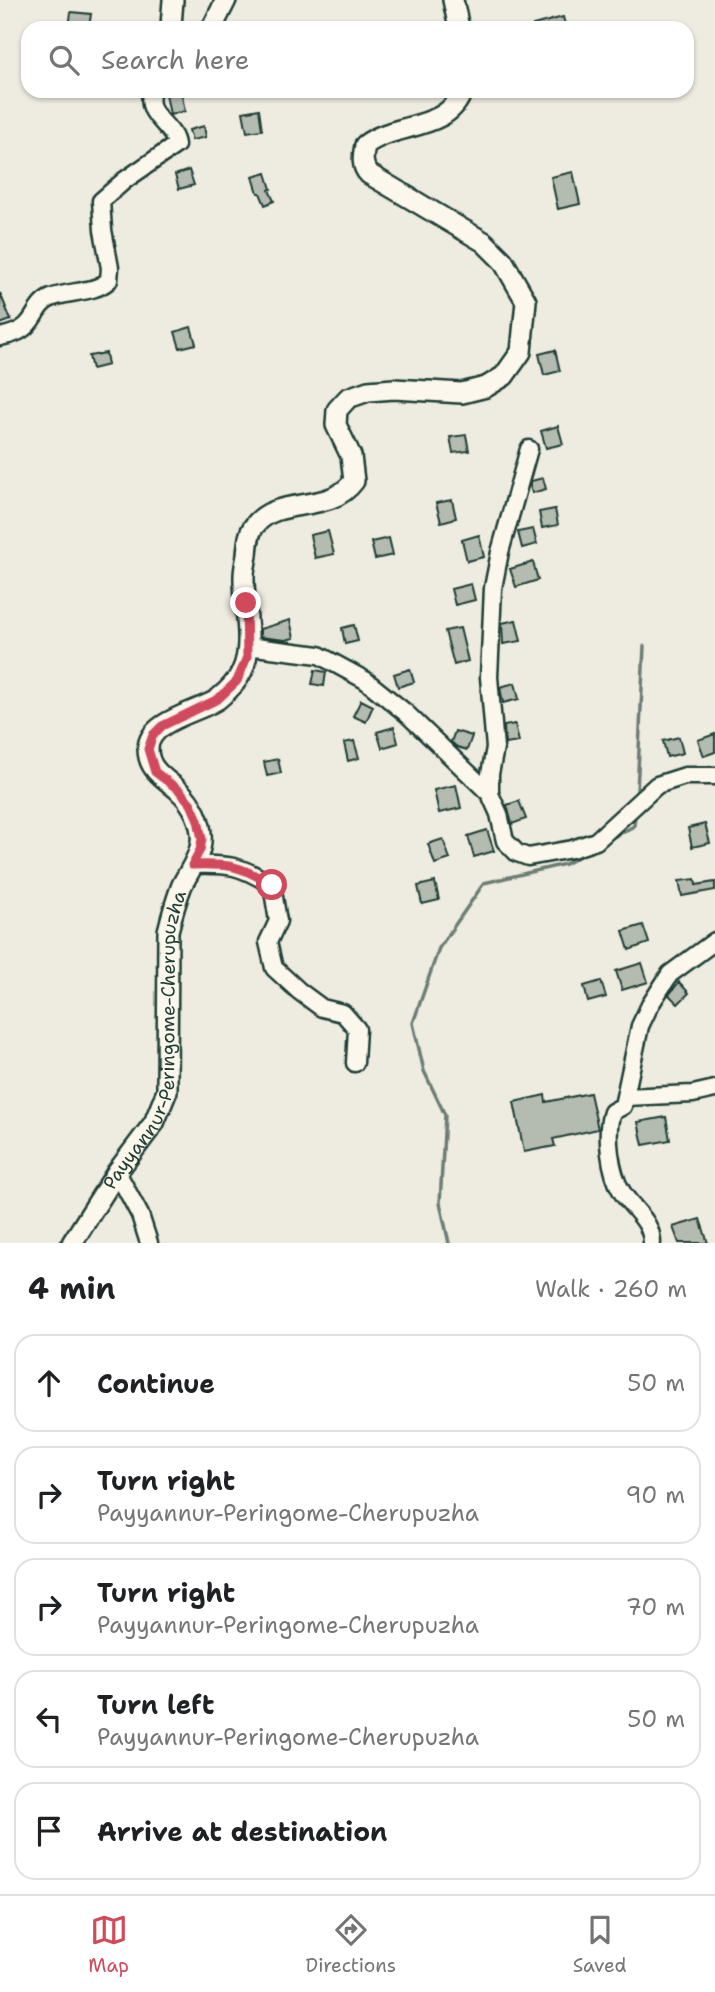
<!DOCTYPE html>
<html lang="en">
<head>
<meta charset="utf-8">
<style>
	:root { --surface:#fff; --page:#f2f2f2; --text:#202124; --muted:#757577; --line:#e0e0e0; --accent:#d1495b }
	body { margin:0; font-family:"Shantell Sans",sans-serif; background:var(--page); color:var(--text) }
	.stop { position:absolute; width:21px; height:21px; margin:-16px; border:5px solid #d1495b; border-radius:50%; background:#fff }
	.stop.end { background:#d1495b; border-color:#fff; box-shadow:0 2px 7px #0008 }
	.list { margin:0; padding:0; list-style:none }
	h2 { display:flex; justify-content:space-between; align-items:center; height:91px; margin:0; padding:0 28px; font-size:30px }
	h2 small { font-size:23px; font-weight:400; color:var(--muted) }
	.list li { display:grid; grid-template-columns:46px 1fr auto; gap:21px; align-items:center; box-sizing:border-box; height:98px; margin:0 14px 14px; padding:0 14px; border:2px solid var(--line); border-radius:21px }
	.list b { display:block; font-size:26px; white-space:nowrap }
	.list p { margin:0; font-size:23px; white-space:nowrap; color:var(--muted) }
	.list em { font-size:23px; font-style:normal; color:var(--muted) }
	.icon { flex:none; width:38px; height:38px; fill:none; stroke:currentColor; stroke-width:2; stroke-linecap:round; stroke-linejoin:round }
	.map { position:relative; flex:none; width:715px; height:1243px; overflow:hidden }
	.search { position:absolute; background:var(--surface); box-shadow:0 2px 5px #0004; left:21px; right:21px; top:21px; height:77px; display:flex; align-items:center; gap:18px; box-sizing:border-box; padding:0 24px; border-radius:21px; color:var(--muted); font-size:26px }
	.sheet { height:651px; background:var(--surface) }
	nav { display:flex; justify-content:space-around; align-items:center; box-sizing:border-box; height:98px; border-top:2px solid var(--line); background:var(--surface); font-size:19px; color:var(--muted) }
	nav a { display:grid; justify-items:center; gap:4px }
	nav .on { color:var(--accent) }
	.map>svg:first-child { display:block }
</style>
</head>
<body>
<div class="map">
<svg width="715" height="1243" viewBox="0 0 715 1243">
	<rect width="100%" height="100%" fill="#eeece1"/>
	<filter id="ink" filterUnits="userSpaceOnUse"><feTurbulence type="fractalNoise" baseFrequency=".0143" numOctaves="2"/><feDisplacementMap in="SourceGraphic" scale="14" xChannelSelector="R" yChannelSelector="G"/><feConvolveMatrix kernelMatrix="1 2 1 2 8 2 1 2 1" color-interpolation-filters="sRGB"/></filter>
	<g filter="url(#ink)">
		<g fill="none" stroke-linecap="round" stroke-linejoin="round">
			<path stroke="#6c7d74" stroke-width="3.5" d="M637,792L644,646
				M608,840L634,826L635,816
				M449,1243L440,1203L445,1115L424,1071L413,1023L439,948L484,883L565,864L589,851"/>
		</g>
		<path fill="#b4bbb0" stroke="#1f3d34" stroke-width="2" d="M71,12L91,14L89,28H69Z
			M563,17L566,28H533V25Z
			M181,91L185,111L170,115L166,94Z
			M259,109L262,130L247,132L243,112Z
			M204,126L206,137L192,140L189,130Z
			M189,170L194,185L179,189L175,175Z
			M573,172L580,204L558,209L551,177Z
			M266,173L271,189L269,190L274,201L265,205L260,193H258L253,177Z
			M0,293L11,320L0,324Z
			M191,327L196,344L180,348L175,332Z
			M555,350L560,371L544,375L539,354Z
			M106,353L108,365L92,369L89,356Z
			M558,426L563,444L546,448L541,431Z
			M466,435L469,451L453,453L450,437Z
			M543,478L546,489L532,493L530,486L531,481Z
			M452,500L456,518L441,522L436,503Z
			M555,509L558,525L542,528L539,512Z
			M533,529L537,544L522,548L518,532Z
			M328,531L334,554L315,558L310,535Z
			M479,535L484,557L467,561L462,540Z
			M389,538L393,555L375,559L371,542Z
			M533,562L538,580L516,587L510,569Z
			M471,584L475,600L455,605L451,589Z
			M290,620L294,638L285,640L260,637V629Z
			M516,620L521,641L503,644L502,623Z
			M354,625L358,641L345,644L342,628Z
			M460,628L468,661L454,665L445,631Z
			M410,669L414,682L398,687L394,674Z
			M315,670L326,672L324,686L312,684Z
			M515,683L519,699L503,703L500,687Z
			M361,700L373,706L366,722L353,716Z
			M515,724L519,742L505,744L504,726Z
			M394,727L398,743L382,748L377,732Z
			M455,731L472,736L467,750L457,747L451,742Z
			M715,734V752L704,756L698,740Z
			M679,737L683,753L667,757L663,741Z
			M354,741L359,758L348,761L344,743Z
			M278,759L281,773L267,776L264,762Z
			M456,785L461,808L439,813L434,790Z
			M519,801L526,819L512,824L507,805Z
			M705,824L710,843L692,847L688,828Z
			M487,830L494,851L474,857L468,836Z
			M443,839L450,859L435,864L428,844Z
			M695,879L696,885L715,882V890L682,896L679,881Z
			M435,882L439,900L422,904L418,886Z
			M643,925L649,943L629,950L623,931Z
			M642,963L648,982L622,990L616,971Z
			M601,981L606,997L588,1002L584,986Z
			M679,982L689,993L678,1004L669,995Z
			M590,1093L598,1129L553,1139L555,1146L524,1152L514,1102L545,1095L546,1102Z
			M666,1117L670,1140L643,1145L638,1122Z
			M700,1219L708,1243H679L673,1227Z"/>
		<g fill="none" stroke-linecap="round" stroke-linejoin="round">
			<defs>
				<path id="minor" d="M0,337C9,335 19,333 26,326C36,317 37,304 51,298C70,290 94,294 109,280L110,268L103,230L101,201L125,180L176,145C174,124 143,116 152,91
					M247,646L319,655L365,680L406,713L490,794L499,814L505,841L517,853L528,857L572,849L596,841L657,785L685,776H715
					M490,794V774L495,748L489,677L493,588L500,552L529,449
					M193,865C230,864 240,865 272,885L278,921L268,942L274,968L299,991L322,1008L343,1013L357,1029L355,1063
					M625,1097L693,1094L715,1089
					M117,1172L140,1215L149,1243
					M652,1243C652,1221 633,1210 622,1192C610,1173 605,1133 612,1112L623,1106L640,1026L650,1005L670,974L715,941"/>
				<g id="major">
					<path d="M453,0L459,28"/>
					<path d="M173,28L171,26L173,0"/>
					<path d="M212,28L226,0"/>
					<path id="s1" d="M72,1243L117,1172L154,1123L167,1091L168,931C172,915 176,900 182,885C189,871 200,857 201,842C203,823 192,802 178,790C165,778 148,770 148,749C148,720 200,712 218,699C228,691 237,682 242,671C255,644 243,605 244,576C244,569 246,562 247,555C248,544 248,533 255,525C279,495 329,515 354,481L351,456L336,425L337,410L348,398L368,391L394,389L462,393L486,387L504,376L521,352L526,301L503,261L484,242L369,174C361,166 363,156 365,145C395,122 449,131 462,91"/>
				</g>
			</defs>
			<use href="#minor" stroke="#1f3d34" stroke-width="21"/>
			<use href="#major" stroke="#1f3d34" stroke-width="24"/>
			<use href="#minor" stroke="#fbf7ec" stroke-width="16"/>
			<use href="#major" stroke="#fbf7ec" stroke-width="19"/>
		</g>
	</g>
	<g fill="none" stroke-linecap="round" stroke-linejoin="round" filter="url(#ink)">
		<path stroke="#d1495b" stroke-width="9" d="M246,603L247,657L237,681L218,699L162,726L153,735L148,749L155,772L179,790L191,804L198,820L202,839L200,850L192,865C230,864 240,865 272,885"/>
	</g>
	<g text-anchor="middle" stroke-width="5" stroke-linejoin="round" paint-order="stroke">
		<g font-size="19" fill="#1f3d34" stroke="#fbf7ec">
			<text dy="7" stroke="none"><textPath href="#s1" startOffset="224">Payyannur-Peringome-Cherupuzha</textPath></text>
		</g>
	</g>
</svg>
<div class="stop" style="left:272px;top:885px"></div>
<div class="stop end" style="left:246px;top:603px"></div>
<div class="search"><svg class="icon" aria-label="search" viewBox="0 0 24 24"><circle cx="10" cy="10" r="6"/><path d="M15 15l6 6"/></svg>Search here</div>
</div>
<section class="sheet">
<h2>4 min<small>Walk · 260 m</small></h2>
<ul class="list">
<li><svg class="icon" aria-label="ahead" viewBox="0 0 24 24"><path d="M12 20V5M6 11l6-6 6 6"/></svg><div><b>Continue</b></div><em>50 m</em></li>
<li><svg class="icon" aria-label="right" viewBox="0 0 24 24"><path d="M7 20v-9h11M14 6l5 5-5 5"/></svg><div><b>Turn right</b><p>Payyannur-Peringome-Cherupuzha</p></div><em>90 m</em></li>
<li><svg class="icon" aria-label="right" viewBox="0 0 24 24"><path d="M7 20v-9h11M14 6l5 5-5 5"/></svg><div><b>Turn right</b><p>Payyannur-Peringome-Cherupuzha</p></div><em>70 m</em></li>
<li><svg class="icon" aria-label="left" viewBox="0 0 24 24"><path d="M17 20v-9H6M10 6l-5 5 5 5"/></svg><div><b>Turn left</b><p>Payyannur-Peringome-Cherupuzha</p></div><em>50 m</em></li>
<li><svg class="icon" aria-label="arrive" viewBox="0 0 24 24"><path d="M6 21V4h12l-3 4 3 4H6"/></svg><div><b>Arrive at destination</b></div></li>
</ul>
</section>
<nav>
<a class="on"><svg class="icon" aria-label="map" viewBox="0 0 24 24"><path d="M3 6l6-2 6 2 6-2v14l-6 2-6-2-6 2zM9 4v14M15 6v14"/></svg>Map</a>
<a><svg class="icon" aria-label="directions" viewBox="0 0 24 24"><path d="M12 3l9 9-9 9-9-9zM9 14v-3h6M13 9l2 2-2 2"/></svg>Directions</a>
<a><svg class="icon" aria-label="saved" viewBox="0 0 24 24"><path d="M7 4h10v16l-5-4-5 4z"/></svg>Saved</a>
</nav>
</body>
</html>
